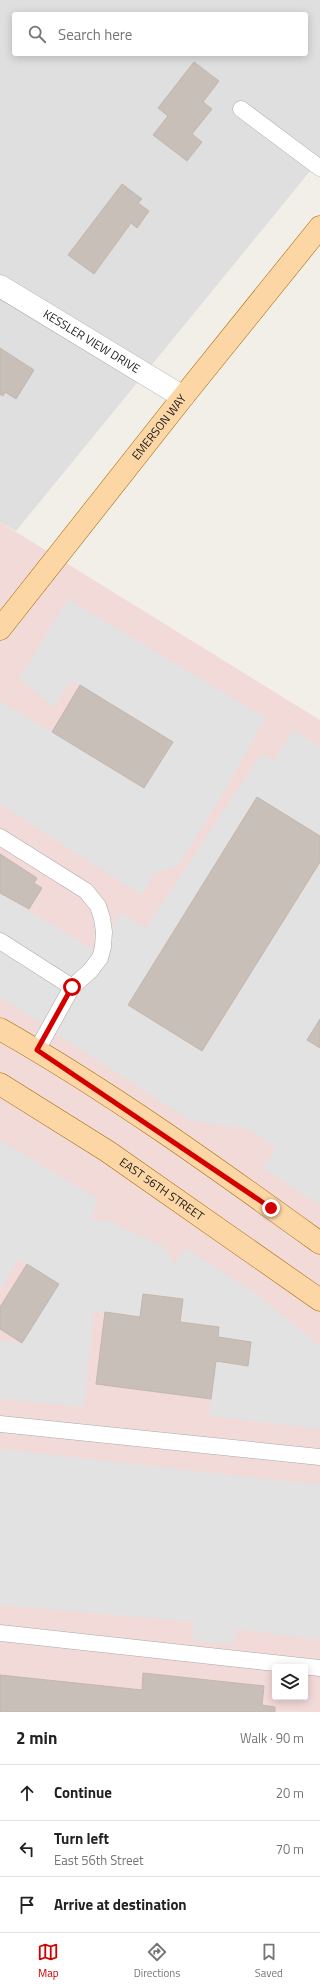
<!DOCTYPE html>
<html lang="en">
<head>
<meta charset="utf-8">
<style>
	:root { --surface:#fff; --page:#f6f6f6; --text:#222; --muted:#767676; --line:#e0e0e0; --accent:#d40000 }
	body { margin:0; font-family:"Titillium Web",sans-serif; background:var(--page); color:var(--text) }
	.controls { position:absolute; right:12px; bottom:12px; display:grid; overflow:hidden; border-radius:4px; box-shadow:0 2px 10px #0003 }
	.controls button { width:36px; height:36px; display:grid; place-items:center; padding:0; border:0; border-bottom:1px solid var(--line); background:var(--surface); color:var(--text); font:20px sans-serif }
	.stop { position:absolute; width:12px; height:12px; margin:-9px; border:3px solid #d40000; border-radius:50%; background:#fff }
	.stop.end { background:#d40000; border-color:#fff; box-shadow:0 1px 4px #0008 }
	.list { margin:0; padding:0; list-style:none }
	h2 { display:flex; justify-content:space-between; align-items:center; height:52px; margin:0; padding:0 16px; font-size:17px }
	h2 small { font-size:13px; font-weight:400; color:var(--muted) }
	.list li { display:grid; grid-template-columns:26px 1fr auto; gap:12px; align-items:center; box-sizing:border-box; height:56px; padding:0 16px; border-top:1px solid var(--line) }
	.list b { display:block; font-size:15px; white-space:nowrap }
	.list p { margin:0; font-size:13px; white-space:nowrap; color:var(--muted) }
	.list em { font-size:13px; font-style:normal; color:var(--muted) }
	.icon { flex:none; width:22px; height:22px; fill:none; stroke:currentColor; stroke-width:2; stroke-linecap:round; stroke-linejoin:round }
	.map { position:relative; flex:none; width:320px; height:1712px; overflow:hidden }
	.search { position:absolute; background:var(--surface); box-shadow:0 2px 10px #0003; left:12px; right:12px; top:12px; height:44px; display:flex; align-items:center; gap:10px; box-sizing:border-box; padding:0 14px; border-radius:4px; color:var(--muted); font-size:15px }
	.sheet { height:220px; background:var(--surface) }
	nav { display:flex; justify-content:space-around; align-items:center; box-sizing:border-box; height:56px; border-top:1px solid var(--line); background:var(--surface); font-size:11px; color:var(--muted) }
	nav a { display:grid; justify-items:center; gap:2px }
	nav .on { color:var(--accent) }
	.map>svg:first-child { display:block }
</style>
</head>
<body>
<div class="map">
<svg width="320" height="1712" viewBox="0 0 320 1712">
	<rect width="100%" height="100%" fill="#f2efe9"/>
	<path fill="#e0dfdf" fill-rule="evenodd" d="M0,0H320V159L16,531L0,522ZM14,14H306V54H14Z"/>
	<path fill="#f2dad9" fill-rule="evenodd" d="M0,522L320,720V1712H0ZM275,1667H305V1697H275Z"/>
	<path fill="#e2e2e2" d="M68,599L266,718L217,803L178,866L155,873L141,895L0,804V701L144,788L172,743L80,685L70,682L54,707L19,679Z
		M293,729L320,747V836L257,797L128,1005L203,1051L320,862V1205L263,1168L276,1148L248,1129L191,1121L0,997V893L97,952L121,913L146,928L261,754L274,761Z
		M0,1140L98,1199L91,1220H107L164,1247L175,1264L185,1248L255,1293L320,1346V1429L209,1416L216,1361L248,1366L251,1342L218,1337L219,1327L180,1322L183,1299L144,1294L140,1317L94,1311L84,1407L0,1399V1340L22,1343L59,1284L19,1259L0,1290Z
		M0,1449L320,1485V1640L236,1629L234,1645L192,1640L194,1622L0,1605Z"/>
	<path fill="#c7bfb8" stroke="#c4b6ab" d="M194,62L219,81L203,102L212,109L192,134L202,142L187,161L153,135L168,116L158,108Z
		M122,184L142,199L138,203L149,211L137,228L131,223L94,274L68,255Z
		M0,348L34,370L16,399L5,392L3,396L0,394Z
		M80,685L173,742L144,788L52,732Z
		M257,797L320,836V862L202,1051L128,1005Z
		M0,854L37,878L34,883L42,888L29,909L0,893Z
		M320,1019V1048L307,1040Z
		M27,1264L59,1284L22,1343L0,1329V1307Z
		M143,1294L183,1299L180,1322L219,1327L218,1337L251,1342L248,1366L216,1361L211,1399L96,1384L105,1312L140,1317Z
		M143,1673L264,1686L262,1705L275,1707V1712H0V1675L142,1690Z"/>
	<g fill="none" stroke-linecap="round" stroke-linejoin="round">
		<defs>
			<path id="service" d="M241,109L320,168
				M0,837L86,891L98,906L102,918L104,932L103,947L100,958L90,971L72,987L37,1050
				M0,941L72,987
				M0,1424L320,1457
				M0,1633L320,1668"/>
			<g id="minor">
				<path id="s1" d="M0,286L183,397"/>
			</g>
			<g id="primary">
				<path id="s2" d="M0,629L183,397L320,227"/>
				<path d="M0,1029C111,1092 216,1168 320,1243"/>
				<path id="s3" d="M0,1084L107,1151L320,1300"/>
			</g>
		</defs>
		<use href="#service" stroke="#a9a9a9" stroke-width="17"/>
		<use href="#minor" stroke="#a9a9a9" stroke-width="23"/>
		<use href="#primary" stroke="#a06b00" stroke-width="23"/>
		<use href="#service" stroke="#fff" stroke-width="16"/>
		<use href="#minor" stroke="#fff" stroke-width="22"/>
		<use href="#primary" stroke="#fcd6a4" stroke-width="22"/>
	</g>
	<g fill="none" stroke-linecap="round" stroke-linejoin="round">
		<path stroke="#d40000" stroke-width="5" d="M72,987L37,1050L271,1208"/>
	</g>
	<g text-anchor="middle" stroke-width="3.5" stroke-linejoin="round" paint-order="stroke">
		<g font-size="12" fill="#222" stroke="#fff">
			<text dy="4" stroke="none"><textPath href="#s1" startOffset="107">KESSLER VIEW DRIVE</textPath></text>
			<text dy="4" stroke="none"><textPath href="#s2" startOffset="257">EMERSON WAY</textPath></text>
			<text dy="4" stroke="none"><textPath href="#s3" startOffset="193">EAST 56TH STREET</textPath></text>
		</g>
	</g>
</svg>
<div class="controls">
<button><svg class="icon" aria-label="layers" viewBox="0 0 24 24"><path d="M12 4l9 5-9 5-9-5zM3 14l9 5 9-5"/></svg></button>
</div>
<div class="stop" style="left:72px;top:987px"></div>
<div class="stop end" style="left:271px;top:1208px"></div>
<div class="search"><svg class="icon" aria-label="search" viewBox="0 0 24 24"><circle cx="10" cy="10" r="6"/><path d="M15 15l6 6"/></svg>Search here</div>
</div>
<section class="sheet">
<h2>2 min<small>Walk · 90 m</small></h2>
<ul class="list">
<li><svg class="icon" aria-label="ahead" viewBox="0 0 24 24"><path d="M12 20V5M6 11l6-6 6 6"/></svg><div><b>Continue</b></div><em>20 m</em></li>
<li><svg class="icon" aria-label="left" viewBox="0 0 24 24"><path d="M17 20v-9H6M10 6l-5 5 5 5"/></svg><div><b>Turn left</b><p>East 56th Street</p></div><em>70 m</em></li>
<li><svg class="icon" aria-label="arrive" viewBox="0 0 24 24"><path d="M6 21V4h12l-3 4 3 4H6"/></svg><div><b>Arrive at destination</b></div></li>
</ul>
</section>
<nav>
<a class="on"><svg class="icon" aria-label="map" viewBox="0 0 24 24"><path d="M3 6l6-2 6 2 6-2v14l-6 2-6-2-6 2zM9 4v14M15 6v14"/></svg>Map</a>
<a><svg class="icon" aria-label="directions" viewBox="0 0 24 24"><path d="M12 3l9 9-9 9-9-9zM9 14v-3h6M13 9l2 2-2 2"/></svg>Directions</a>
<a><svg class="icon" aria-label="saved" viewBox="0 0 24 24"><path d="M7 4h10v16l-5-4-5 4z"/></svg>Saved</a>
</nav>
</body>
</html>
